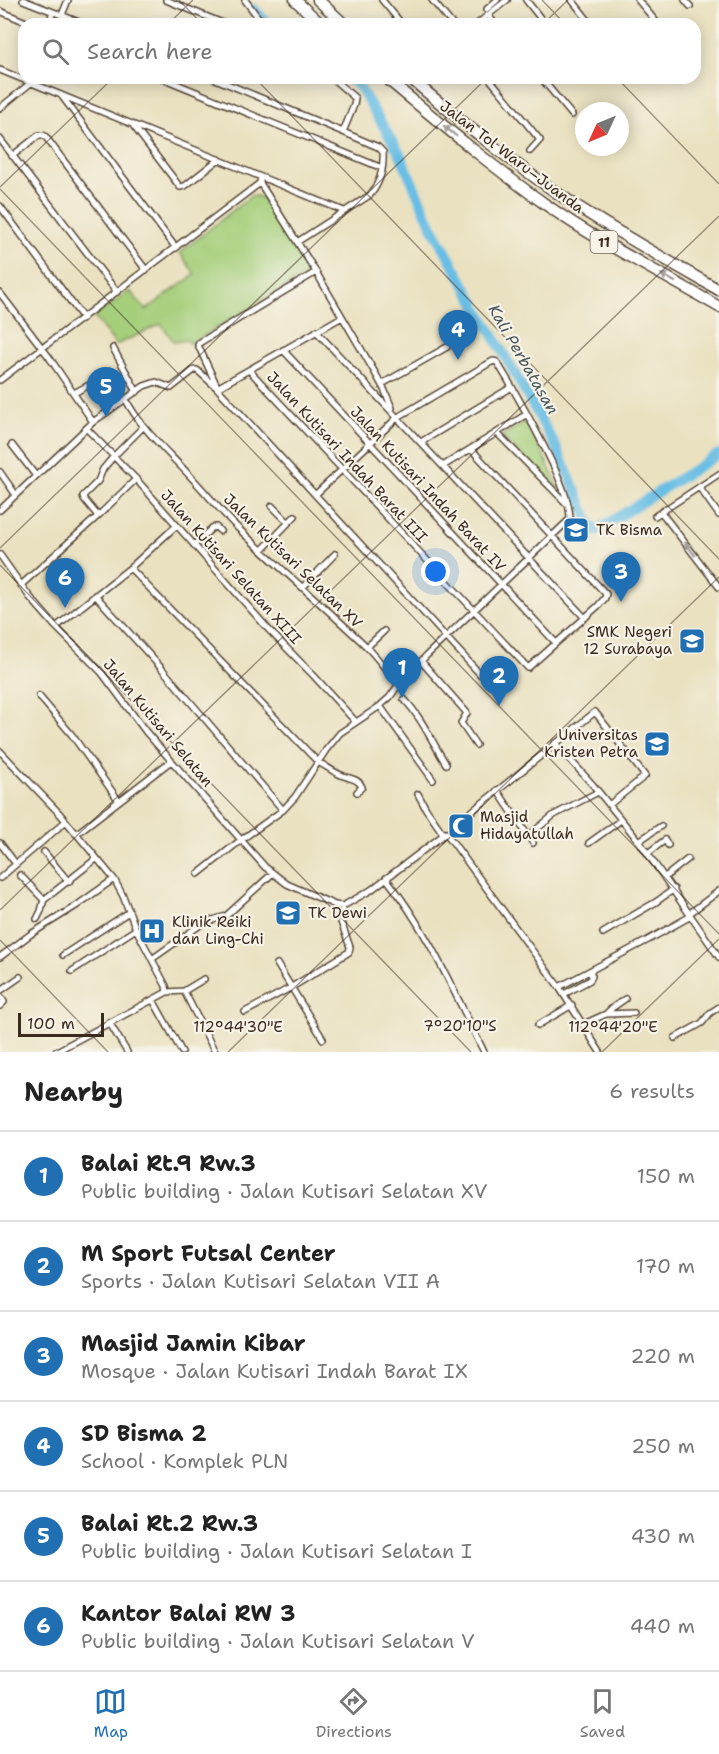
<!DOCTYPE html>
<html lang="en">
<head>
<meta charset="utf-8">
<style>
	:root { --surface:#fff; --page:#f2f2f2; --text:#222; --muted:#767676; --line:#e0e0e0; --accent:#1f6fb2 }
	body { margin:0; font-family:"Shantell Sans",sans-serif; background:var(--page); color:var(--text) }
	.compass { position:absolute; left:575px; top:102px; width:54px; height:54px; border-radius:50%; background:var(--surface); box-shadow:0 3px 15px #0003; rotate:226deg }
	.scale { position:absolute; left:18px; bottom:15px; width:86px; box-sizing:border-box; padding-left:6px; border:3px solid #3b2a1e; border-top:0; font-size:16px; line-height:21px; white-space:nowrap; color:#3b2a1e; -webkit-text-stroke:4px #f7f3e8; paint-order:stroke }
	.you { position:absolute; left:436px; top:572px; width:21px; height:21px; margin:-15px; border:4px solid #fff; border-radius:50%; background:#1a73e8; box-shadow:0 0 0 9px #1a73e833 }
	.badge { display:grid; place-items:center; width:39px; height:39px; border-radius:50%; background:var(--accent); color:#fff; font-size:20px; font-weight:700 }
	.pin { position:absolute; translate:-50% -50px; filter:drop-shadow(0 2px 3px #0008) }
	.pin::after { content:''; position:absolute; top:32px; width:21px; height:18px; background:inherit; clip-path:polygon(0 0,100% 0,50% 100%) }
	.list { margin:0; padding:0; list-style:none }
	h2 { display:flex; justify-content:space-between; align-items:center; height:78px; margin:0; padding:0 24px; font-size:26px }
	h2 small { font-size:20px; font-weight:400; color:var(--muted) }
	.list li { display:grid; grid-template-columns:39px 1fr auto; gap:18px; align-items:center; box-sizing:border-box; height:90px; padding:0 24px; border-top:2px solid var(--line) }
	.list b { display:block; font-size:22px; white-space:nowrap }
	.list p { margin:0; font-size:20px; white-space:nowrap; color:var(--muted) }
	.list em { font-size:20px; font-style:normal; color:var(--muted) }
	.icon { flex:none; width:33px; height:33px; fill:none; stroke:currentColor; stroke-width:2; stroke-linecap:round; stroke-linejoin:round }
	.map { position:relative; flex:none; width:719px; height:1052px; overflow:hidden }
	.search { position:absolute; background:var(--surface); box-shadow:0 3px 15px #0003; left:18px; right:18px; top:18px; height:66px; display:flex; align-items:center; gap:15px; box-sizing:border-box; padding:0 21px; border-radius:18px; color:var(--muted); font-size:22px }
	.sheet { height:618px; background:var(--surface) }
	nav { display:flex; justify-content:space-around; align-items:center; box-sizing:border-box; height:84px; border-top:2px solid var(--line); background:var(--surface); font-size:16px; color:var(--muted) }
	nav a { display:grid; justify-items:center; gap:3px }
	nav .on { color:var(--accent) }
	.map>svg:first-child { display:block }
</style>
</head>
<body>
<div class="map">
<svg width="719" height="1052" viewBox="0 0 719 1052">
	<rect width="100%" height="100%" fill="#f7f3e8"/>
	<filter id="ink" filterUnits="userSpaceOnUse"><feTurbulence type="fractalNoise" baseFrequency=".0167" numOctaves="2"/><feDisplacementMap in="SourceGraphic" scale="12" xChannelSelector="R" yChannelSelector="G"/><feConvolveMatrix kernelMatrix="1 2 1 2 8 2 1 2 1" color-interpolation-filters="sRGB"/></filter>
	<filter id="wash" filterUnits="userSpaceOnUse"><feTurbulence type="fractalNoise" baseFrequency=".008" numOctaves="4" result="noise"/><feDisplacementMap in="SourceGraphic" scale="24" xChannelSelector="R" yChannelSelector="G"/><feGaussianBlur stdDeviation="1.35" result="paint"/><feColorMatrix in="noise" values="0 0 0 0 0 0 0 0 0 0 0 0 0 0 0 0 0 1.4 0 .05"/><feComposite in="paint" operator="in"/></filter>
	<g filter="url(#wash)">
		<rect width="100%" height="100%" fill="#eae1c0"/>
		<path fill="#a6cf7b" stroke="#707c4c" stroke-width="1.5" d="M252,195L265,199L308,274L190,344L187,340L174,342L161,324L116,345L94,317L130,291L146,310L195,274L180,253Z
			M526,418L562,495L501,436L521,425Z"/>
		<g fill="none" stroke-linecap="round" stroke-linejoin="round">
			<path stroke="#68bee5" stroke-width="10" d="M254,9L268,24
				M349,78L359,86L400,154L431,225L555,445L594,532L719,454"/>
		</g>
	</g>
	<g filter="url(#ink)">
		<g fill="none" stroke-linecap="round" stroke-linejoin="round">
			<defs>
				<path id="minor" d="M23,0L84,24
					M166,0L225,24
					M245,0L263,24
					M382,0L402,24
					M432,0L452,24
					M526,0L545,24
					M572,0L591,24
					M638,0L658,24
					M685,0L690,6
					M487,9L497,0
					M0,11L31,24
					M62,15L68,0
					M488,15L495,24
					M48,24L53,12
					M477,24L507,0
					M0,70L344,211
					M162,78L382,168
					M213,78L343,132L378,147L383,152C384,167 380,183 370,195L297,242
					M332,78L355,98L354,105L343,132
					M489,78L540,140L530,151
					M541,78L572,115
					M61,95L176,248
					M0,108L32,82L34,78
					M132,124L180,187L185,186L219,159
					M0,139L117,292
					M12,156L39,135H43L45,136L146,270
					M260,181V183L316,272L374,371L384,389L392,408
					M0,206L83,318
					M0,293L49,357L93,422
					M316,331L585,618
					M113,348L137,392
					M283,350L556,643
					M249,370L528,668L598,606L605,598L606,594L471,449
					M0,380L260,183
					M216,384L198,345L199,343L316,272
					M382,384L447,347
					M217,388L342,317
					M74,393L106,376
					M126,400C142,430 168,452 191,477C208,495 223,514 241,531C282,570 325,607 366,646C378,658 387,672 399,684
					M87,429L136,479L269,630L314,676L356,722
					M497,433L566,503
					M12,445L36,476
					M443,466L527,414L512,387
					M0,472L16,495
					M699,487L719,515
					M316,494L398,417L493,361L497,362L512,387L421,442
					M272,506L288,522
					M0,510L93,422L144,386L156,382L171,388L194,370H197L217,388L480,674
					M661,512L719,587
					M98,516L84,499L83,496L98,481L103,469L114,456L143,427
					M655,516L719,474
					M194,545L212,528L216,527L220,531
					M262,550L295,516
					M0,555L29,596L56,627L102,673L146,732L265,867L287,884L335,905L343,906
					M130,568L318,762C326,766 333,772 341,775C350,779 358,778 362,787L357,792
					M21,585L98,516L136,479
					M303,587L335,554
					M95,595L163,670L283,810
					M56,627L130,568L176,526
					M367,647L384,631
					M421,661L467,713L461,723L476,745
					M39,696L72,735L119,801
					M404,699C422,718 432,742 446,764
					M380,706L433,780
					M555,743L593,785L641,844L719,957
					M0,751L60,814L114,879L123,896L136,929L166,986L167,992
					M497,790L533,843
					M418,794L426,809L444,835
					M455,825L595,712L645,776L609,805
					M76,834L171,761
					M528,836L554,815L598,792
					M639,841L661,826
					M0,843L16,864
					M589,843L621,820
					M44,852L69,882
					M648,853L665,840L668,845
					M198,874L241,840L283,810L295,797L326,750L340,733L380,706L390,697L399,684L427,655L570,519C570,492 540,439 527,414
					M20,875L42,898L45,899L96,859
					M665,877L688,859
					M0,878L66,821
					M386,878C428,931 454,992 484,1052
					M343,906L371,890L446,833L559,987L600,1052
					M690,913L719,891
					M37,919L41,911L44,899
					M603,933L656,902L674,889
					M63,955L129,912
					M0,957L31,934L76,906L114,879
					M152,959L203,923L226,916L273,873
					M277,964L323,1039
					M72,971L136,929
					M559,987L648,940L691,916
					M0,991L20,977
					M184,991L215,1052
					M167,992L184,991L204,979
					M564,994L590,980L592,976L590,971
					M0,996L4,1002L0,1006
					M153,1000L182,1052
					M245,1012L292,987L349,952L350,947L341,922L343,906
					M606,1014L612,1008L625,999
					M109,1022L127,1052
					M584,1024L606,1014L634,1013
					M538,1025L572,1005
					M675,1038L702,1023L710,1013L719,1007
					M55,1052L167,992"/>
				<path id="motorway" d="M295,0L321,24
					M318,0L344,24
					M386,78C438,121 490,165 545,204C600,243 661,273 719,307
					M410,78C461,121 513,164 569,201C618,233 668,261 719,290"/>
			</defs>
			<use href="#minor" stroke="#554536" stroke-width="8"/>
			<use href="#motorway" stroke="#554536" stroke-width="13"/>
			<use href="#minor" stroke="#fff" stroke-width="5"/>
			<use href="#motorway" stroke="#fff" stroke-width="10"/>
		</g>
		<defs><path id="oneway-solid" d="M-6-.8H1V-3.2L6.5 0L1 3.2V.8H-6Z" transform="scale(1.5)"/></defs>
		<g fill="#a79f9a">
			<use href="#oneway-solid" transform="translate(450 131) rotate(-141)"/>
			<use href="#oneway-solid" transform="translate(668 278) rotate(-151)"/>
			<use href="#oneway-solid" transform="translate(690 549) rotate(-127)"/>
		</g>
	</g>
	<path fill="none" stroke="#3b2a1e" stroke-width="1.5" stroke-opacity="0.45" d="M179,0L202,24M542,0L565,24M168,24L193,0M543,24L568,0M255,78L719,559M617,78L719,184M0,187L113,78M0,189L719,934M0,548L487,78M0,565L471,1052M0,910L719,216M0,940L108,1052M228,1052L719,577M602,1052L719,939"/>
	<defs>
		<symbol id="school-square" viewBox="-11 -11 22 22"><rect x="-9" y="-9" width="18" height="18" rx="4" fill="#1f6fb2" stroke="#f7f3e8"/><path d="M0-5L7-2L0 1L-7-2ZM-4 1L0 2.5L4 1V4Q0 6-4 4Z" fill="#fff"/></symbol>
		<symbol id="university-square" viewBox="-11 -11 22 22"><rect x="-9" y="-9" width="18" height="18" rx="4" fill="#1f6fb2" stroke="#f7f3e8"/><path d="M0-5L7-2L0 1L-7-2ZM-4 1L0 2.5L4 1V4Q0 6-4 4Z" fill="#fff"/></symbol>
		<symbol id="mosque-square" viewBox="-11 -11 22 22"><rect x="-9" y="-9" width="18" height="18" rx="4" fill="#1f6fb2" stroke="#f7f3e8"/><path d="M3.5-4.9A6 6 0 1 0 3.5 4.9A5 5 0 1 1 3.5-4.9Z" fill="#fff"/></symbol>
		<symbol id="hospital-square" viewBox="-11 -11 22 22"><rect x="-9" y="-9" width="18" height="18" rx="4" fill="#1f6fb2" stroke="#f7f3e8"/><path d="M-5-5h3v3.5h4V-5h3V5h-3V1.5h-4V5h-3Z" fill="#fff"/></symbol>
	</defs>
	<g fill-rule="evenodd">
		<use href="#school-square" x="561" y="515" width="30" height="30"/>
		<use href="#school-square" x="677" y="626" width="30" height="30"/>
		<use href="#university-square" x="642" y="729" width="30" height="30"/>
		<use href="#mosque-square" x="446" y="811" width="30" height="30"/>
		<use href="#school-square" x="273" y="898" width="30" height="30"/>
		<use href="#hospital-square" x="137" y="916" width="30" height="30"/>
	</g>
	<g text-anchor="middle" stroke-width="4.5" stroke-linejoin="round" paint-order="stroke">
		<rect fill="#f7f3e8" stroke="#73665b" stroke-width="1.5" x="590.5" y="231" width="27" height="22" rx="4.5"/>
		<g font-size="14" font-weight="bold" fill="#3b2a1e">
			<text x="604" y="247">11</text>
		</g>
		<g font-size="15" fill="#3b2a1e" stroke="#f7f3e8">
			<text transform="translate(512 157) rotate(37)" y="5">Jalan Tol Waru–Juanda</text>
			<text transform="translate(347 457) rotate(47)" y="5">Jalan Kutisari Indah Barat III</text>
			<text transform="translate(428 489) rotate(47)" y="5">Jalan Kutisari Indah Barat IV</text>
			<text transform="translate(293 561) rotate(44)" y="5">Jalan Kutisari Selatan XV</text>
			<text transform="translate(231 567) rotate(48)" y="5">Jalan Kutisari Selatan XIII</text>
			<text transform="translate(158 723) rotate(50)" y="5">Jalan Kutisari Selatan</text>
		</g>
		<g font-size="15" fill="#3b2a1e" stroke="#f7f3e8" text-anchor="start">
			<text x="596" y="535">TK Bisma</text>
			<text x="672" y="637" text-anchor="end">SMK Negeri<tspan x="672" dy="17">12 Surabaya</tspan></text>
			<text x="638" y="740" text-anchor="end">Universitas<tspan x="638" dy="17">Kristen Petra</tspan></text>
			<text x="480" y="822">Masjid<tspan x="480" dy="17">Hidayatullah</tspan></text>
			<text x="308" y="918">TK Dewi</text>
			<text x="172" y="927">Klinik Reiki<tspan x="172" dy="17">dan Ling-Chi</tspan></text>
		</g>
		<g font-size="16" font-style="italic" fill="#48565a" stroke="#f7f3e8">
			<text transform="translate(524 359) rotate(60)" y="6">Kali Perbatasan</text>
		</g>
	</g>
	<g font-size="15" text-anchor="middle" fill="#3b2a1e" stroke="#f7f3e8" stroke-width="4.5" stroke-linejoin="round" paint-order="stroke">
		<text x="460" y="1031">7°20'10"S</text>
		<text x="238" y="1032">112°44'30"E</text>
		<text x="613" y="1032">112°44'20"E</text>
	</g>
</svg>
<svg class="compass" viewBox="-18 -18 36 36"><path d="M0-13l5 13h-10z" fill="#e53935"/><path d="M0 13l5-13h-10z" fill="#767676"/></svg>
<div class="scale">100 m</div>
<div class="you"></div>
<div class="pin badge" style="left:402px;top:698px">1</div>
<div class="pin badge" style="left:499px;top:706px">2</div>
<div class="pin badge" style="left:621px;top:602px">3</div>
<div class="pin badge" style="left:458px;top:360px">4</div>
<div class="pin badge" style="left:106px;top:417px">5</div>
<div class="pin badge" style="left:65px;top:608px">6</div>
<div class="search"><svg class="icon" aria-label="search" viewBox="0 0 24 24"><circle cx="10" cy="10" r="6"/><path d="M15 15l6 6"/></svg>Search here</div>
</div>
<section class="sheet">
<h2>Nearby<small>6 results</small></h2>
<ul class="list">
<li><span class="badge">1</span><div><b>Balai Rt.9 Rw.3</b><p>Public building · Jalan Kutisari Selatan XV</p></div><em>150 m</em></li>
<li><span class="badge">2</span><div><b>M Sport Futsal Center</b><p>Sports · Jalan Kutisari Selatan VII A</p></div><em>170 m</em></li>
<li><span class="badge">3</span><div><b>Masjid Jamin Kibar</b><p>Mosque · Jalan Kutisari Indah Barat IX</p></div><em>220 m</em></li>
<li><span class="badge">4</span><div><b>SD Bisma 2</b><p>School · Komplek PLN</p></div><em>250 m</em></li>
<li><span class="badge">5</span><div><b>Balai Rt.2 Rw.3</b><p>Public building · Jalan Kutisari Selatan I</p></div><em>430 m</em></li>
<li><span class="badge">6</span><div><b>Kantor Balai RW 3</b><p>Public building · Jalan Kutisari Selatan V</p></div><em>440 m</em></li>
</ul>
</section>
<nav>
<a class="on"><svg class="icon" aria-label="map" viewBox="0 0 24 24"><path d="M3 6l6-2 6 2 6-2v14l-6 2-6-2-6 2zM9 4v14M15 6v14"/></svg>Map</a>
<a><svg class="icon" aria-label="directions" viewBox="0 0 24 24"><path d="M12 3l9 9-9 9-9-9zM9 14v-3h6M13 9l2 2-2 2"/></svg>Directions</a>
<a><svg class="icon" aria-label="saved" viewBox="0 0 24 24"><path d="M7 4h10v16l-5-4-5 4z"/></svg>Saved</a>
</nav>
</body>
</html>
